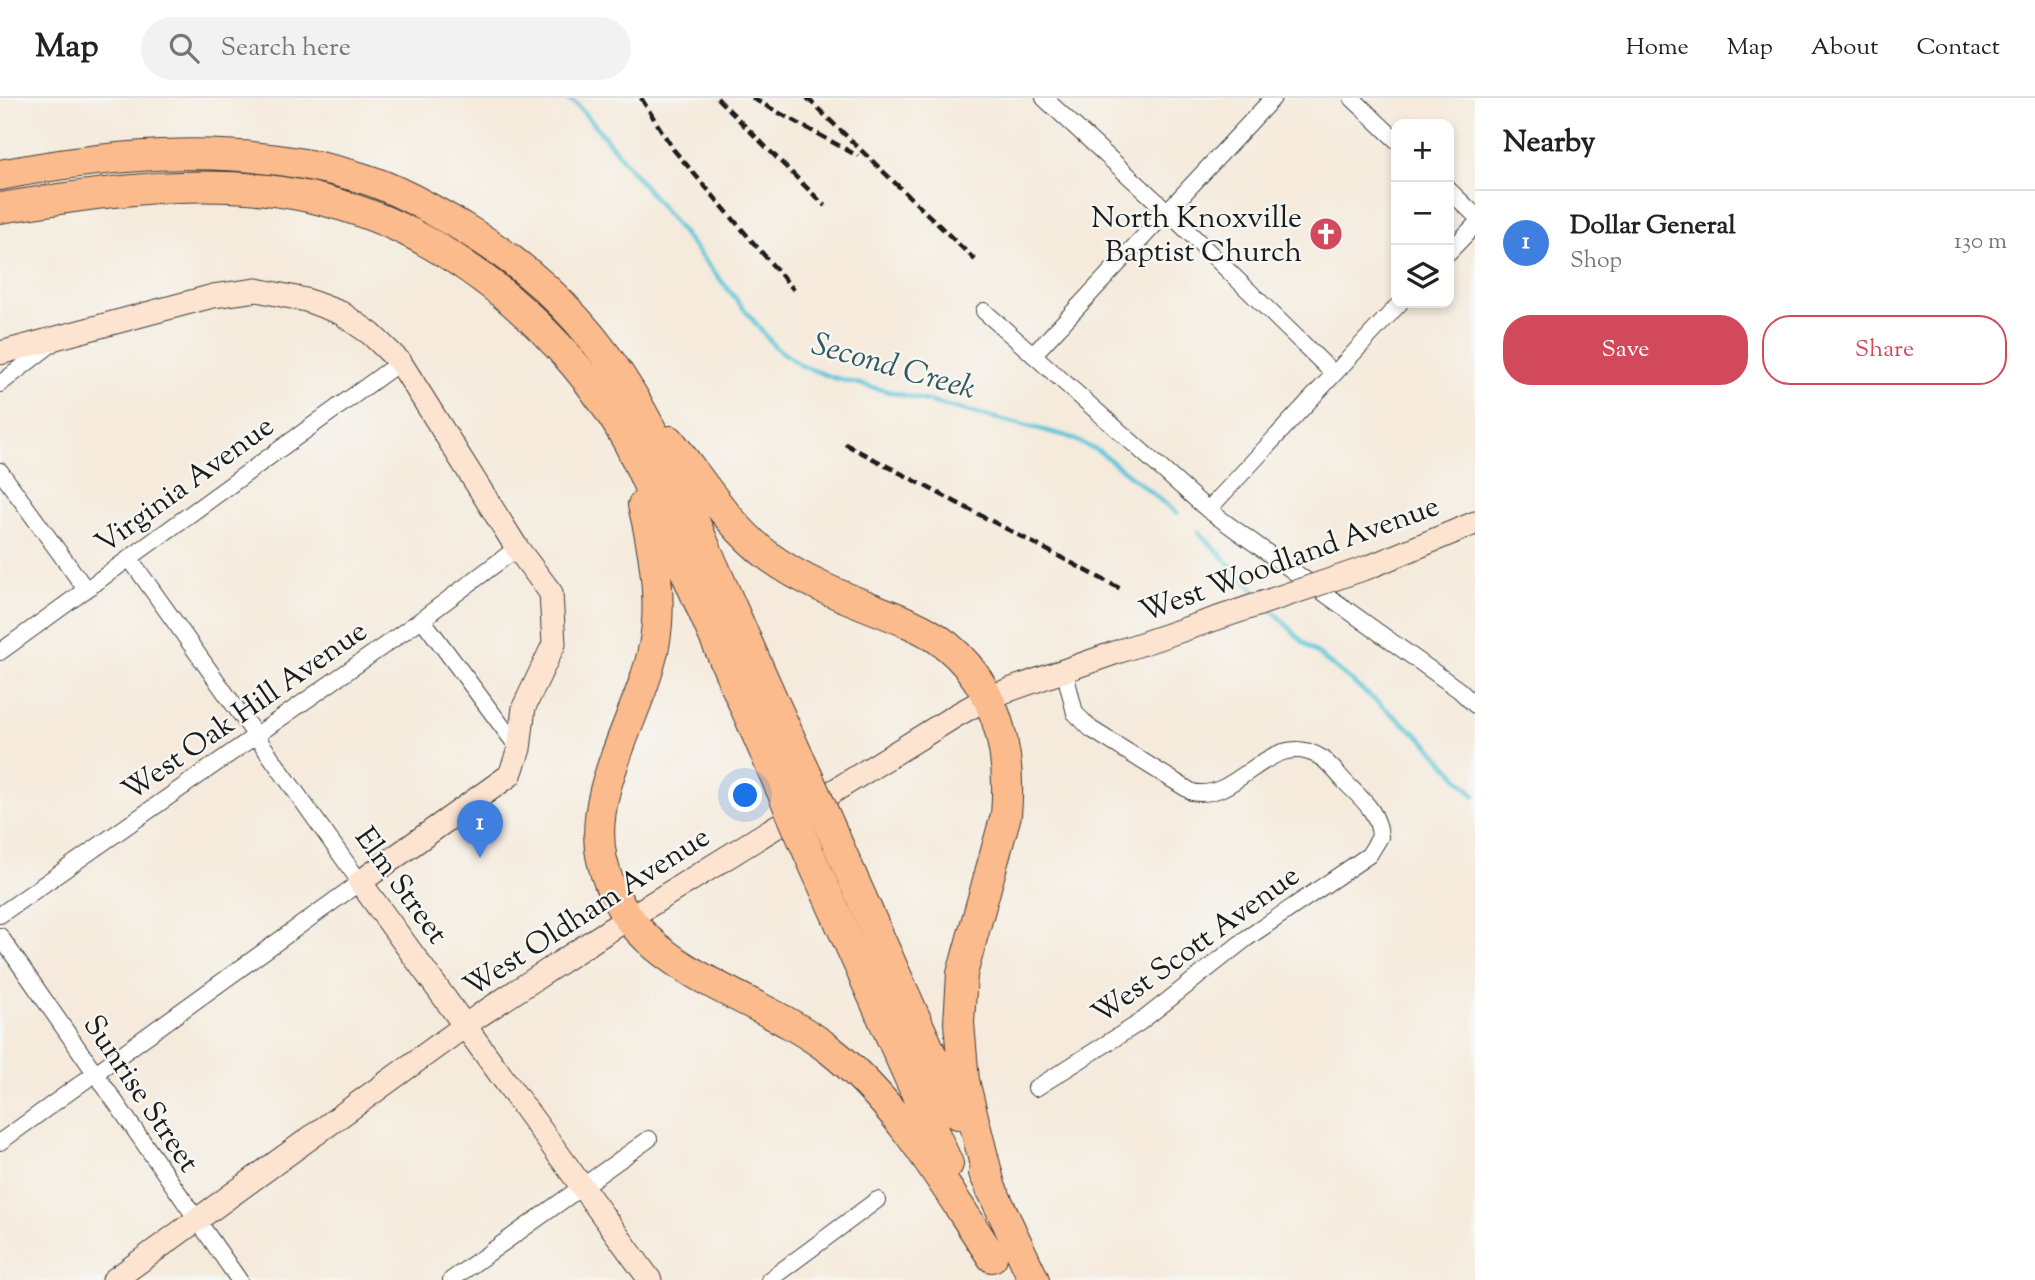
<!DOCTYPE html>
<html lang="en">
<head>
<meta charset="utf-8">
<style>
	:root { --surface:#fff; --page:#f2f2f2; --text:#222; --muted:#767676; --line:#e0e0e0; --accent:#d1495b }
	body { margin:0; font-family:"Sorts Mill Goudy",serif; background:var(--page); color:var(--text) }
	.controls { position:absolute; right:21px; top:21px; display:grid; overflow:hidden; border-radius:14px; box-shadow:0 4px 10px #0003 }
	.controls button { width:63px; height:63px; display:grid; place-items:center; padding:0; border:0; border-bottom:2px solid var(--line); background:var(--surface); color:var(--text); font:35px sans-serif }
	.you { position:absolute; left:746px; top:698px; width:24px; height:24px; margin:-18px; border:5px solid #fff; border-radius:50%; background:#1a73e8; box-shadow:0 0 0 10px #1a73e833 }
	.badge { display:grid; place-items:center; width:46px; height:46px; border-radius:50%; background:var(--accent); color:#fff; font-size:23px; font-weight:700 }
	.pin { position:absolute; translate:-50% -58px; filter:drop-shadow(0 2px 4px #0008) }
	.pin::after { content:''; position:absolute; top:37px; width:24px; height:21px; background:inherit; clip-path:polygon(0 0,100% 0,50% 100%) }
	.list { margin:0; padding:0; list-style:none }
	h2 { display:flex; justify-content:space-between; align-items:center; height:91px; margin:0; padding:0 28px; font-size:30px }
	h2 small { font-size:23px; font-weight:400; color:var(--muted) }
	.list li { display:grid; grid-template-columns:46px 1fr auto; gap:21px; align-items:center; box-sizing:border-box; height:105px; padding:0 28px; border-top:2px solid var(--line) }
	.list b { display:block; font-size:26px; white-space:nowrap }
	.list p { margin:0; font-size:23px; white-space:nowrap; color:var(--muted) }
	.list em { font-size:23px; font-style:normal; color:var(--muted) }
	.actions { display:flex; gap:14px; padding:21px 28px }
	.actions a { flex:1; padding:16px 0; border:2px solid var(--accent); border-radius:28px; text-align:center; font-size:24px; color:var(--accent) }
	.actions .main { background:var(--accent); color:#fff }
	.icon { flex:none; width:38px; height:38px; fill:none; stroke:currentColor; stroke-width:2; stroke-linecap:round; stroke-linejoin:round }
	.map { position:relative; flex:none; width:1475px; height:1182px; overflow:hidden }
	header { display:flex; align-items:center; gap:42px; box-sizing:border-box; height:98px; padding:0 35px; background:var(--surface); border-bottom:2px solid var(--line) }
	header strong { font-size:33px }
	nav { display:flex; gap:38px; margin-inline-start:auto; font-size:24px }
	.search { width:490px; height:63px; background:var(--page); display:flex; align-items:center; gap:18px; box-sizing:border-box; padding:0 24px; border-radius:38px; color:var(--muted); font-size:26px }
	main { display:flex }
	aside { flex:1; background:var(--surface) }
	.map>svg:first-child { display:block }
</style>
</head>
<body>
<header>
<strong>Map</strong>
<div class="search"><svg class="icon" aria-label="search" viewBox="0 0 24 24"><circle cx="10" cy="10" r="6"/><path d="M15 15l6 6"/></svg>Search here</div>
<nav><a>Home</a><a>Map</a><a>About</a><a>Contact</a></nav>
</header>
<main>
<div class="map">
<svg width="1475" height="1182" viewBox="0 0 1475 1182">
	<rect width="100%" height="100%" fill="#f6f6f2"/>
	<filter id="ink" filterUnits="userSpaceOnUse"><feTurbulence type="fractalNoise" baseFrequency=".0143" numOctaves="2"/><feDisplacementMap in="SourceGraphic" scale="14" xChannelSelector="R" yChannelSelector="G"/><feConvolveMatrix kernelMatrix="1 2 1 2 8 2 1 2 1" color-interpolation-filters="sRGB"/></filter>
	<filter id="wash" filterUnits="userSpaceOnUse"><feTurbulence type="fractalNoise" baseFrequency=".00686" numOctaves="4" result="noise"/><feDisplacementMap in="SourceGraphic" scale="28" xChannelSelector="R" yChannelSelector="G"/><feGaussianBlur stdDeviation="1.57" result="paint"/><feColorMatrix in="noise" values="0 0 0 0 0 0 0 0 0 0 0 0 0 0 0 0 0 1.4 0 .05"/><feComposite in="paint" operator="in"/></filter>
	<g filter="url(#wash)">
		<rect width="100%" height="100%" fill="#f5eadb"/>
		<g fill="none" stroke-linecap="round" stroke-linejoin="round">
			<path stroke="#5dc6d9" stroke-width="4.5" d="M565,0L576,6L594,26L775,249L800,267L831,279L1067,338L1100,354L1177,415
				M1199,434L1261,499
				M1271,511L1303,544L1424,642L1475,698"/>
		</g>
	</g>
	<g filter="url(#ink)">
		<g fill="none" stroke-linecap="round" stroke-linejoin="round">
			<defs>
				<path id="street" d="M1044,0L1167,113L1333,275
					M1352,0L1396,42
					M1449,92L1475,117
					M1449,154L1475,127
					M984,213L1208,412L1459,592L1475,607
					M1033,257L1273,0
					M0,286L54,244
					M0,373L85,490
					M1208,412L1400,205
					M422,521L519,651
					M0,554L400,264
					M0,817L422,521L517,450
					M0,838L239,1182
					M1036,990L1139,925L1247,840L1369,757L1380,739C1379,715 1363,702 1347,686C1338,677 1330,665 1320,659C1269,629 1239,705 1192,694L1091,631L1075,615L1064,571
					M0,1044L360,784L130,461
					M451,1182L649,1041
					M769,1182L877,1102"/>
				<path id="secondary" d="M0,255L213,198L257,192L306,202L341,215L371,236L400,264L517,450L551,495L554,546L524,609L519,651L510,677L360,784L650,1182
					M1369,469L1475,425
					M114,1182L480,917L608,833L955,618L989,599L1123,552"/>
				<path id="highway" d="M0,77C119,54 244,44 362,80C398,91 431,111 464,130C533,171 591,228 632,297C664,351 688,409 713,467C744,537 774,606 806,675
					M0,110C197,78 344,64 508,200C554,239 599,290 628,344C644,375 657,408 671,440C708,523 744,606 780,689
					M670,343C702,383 729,429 771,460C814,491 863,505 911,526C988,560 1013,638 1006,717L962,876L959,925L964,983L991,1091
					M643,407C654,451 663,502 654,548C641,616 586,692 602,762C627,874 751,891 830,952C899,1006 944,1087 992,1159
					M835,740L958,1016
					M809,756L948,1066
					M984,1075L1034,1182"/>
			</defs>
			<use href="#street" stroke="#3d3b39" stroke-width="18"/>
			<use href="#secondary" stroke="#3d3b39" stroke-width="25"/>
			<use href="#highway" stroke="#3d3b39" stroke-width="32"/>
			<use href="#street" stroke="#fff" stroke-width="16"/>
			<use href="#secondary" stroke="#fde4d1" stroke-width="23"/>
			<use href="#highway" stroke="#fbbb8c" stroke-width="30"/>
			<path stroke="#1c1c1c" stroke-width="4.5" stroke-dasharray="10 5" stroke-linecap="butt" d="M641,0L673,51L794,192
				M717,0L825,108
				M752,0L858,58
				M807,0L975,162
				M845,346L1123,492"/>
			<defs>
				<path id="secondary-bridge" d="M1123,552L1369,469"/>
				<path id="highway-bridge" d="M806,675L835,740
					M780,689L809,756"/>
			</defs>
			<use href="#secondary-bridge" stroke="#3d3b39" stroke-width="25" stroke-linecap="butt"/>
			<use href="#highway-bridge" stroke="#3d3b39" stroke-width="32" stroke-linecap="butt"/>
			<use href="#secondary-bridge" stroke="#fde4d1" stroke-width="23"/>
			<use href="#highway-bridge" stroke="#fbbb8c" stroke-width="30"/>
		</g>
	</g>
	<defs>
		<symbol id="church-disc" viewBox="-11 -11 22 22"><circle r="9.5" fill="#d1495b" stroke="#f6f6f2"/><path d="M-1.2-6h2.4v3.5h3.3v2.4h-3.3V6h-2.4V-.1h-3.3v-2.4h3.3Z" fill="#fff"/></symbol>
	</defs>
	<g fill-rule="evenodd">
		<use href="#church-disc" x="1307" y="117" width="38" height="38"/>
	</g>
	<g text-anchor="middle" stroke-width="5" stroke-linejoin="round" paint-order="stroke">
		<g font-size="30" fill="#1c1c1c" stroke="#f6f6f2" text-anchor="end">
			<text x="1302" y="129">North Knoxville<tspan x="1302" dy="34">Baptist Church</tspan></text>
		</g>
		<g font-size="30" fill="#1c1c1c" stroke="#f6f6f2">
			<text transform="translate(184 386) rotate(-36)" y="10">Virginia Avenue</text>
			<text transform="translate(1289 460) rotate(-20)" y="10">West Woodland Avenue</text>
			<text transform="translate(244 612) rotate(-35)" y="10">West Oak Hill Avenue</text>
			<text transform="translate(402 787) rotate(54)" y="10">Elm Street</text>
			<text transform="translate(586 813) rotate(-33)" y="10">West Oldham Avenue</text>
			<text transform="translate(1195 846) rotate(-36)" y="10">West Scott Avenue</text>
			<text transform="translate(142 995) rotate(56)" y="10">Sunrise Street</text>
		</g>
		<g font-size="32" font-style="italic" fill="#33585e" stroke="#f6f6f2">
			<text transform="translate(894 267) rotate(16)" y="11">Second Creek</text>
		</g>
	</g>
</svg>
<div class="controls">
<button>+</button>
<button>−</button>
<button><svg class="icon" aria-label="layers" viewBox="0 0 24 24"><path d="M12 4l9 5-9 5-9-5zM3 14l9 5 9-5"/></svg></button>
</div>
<div class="you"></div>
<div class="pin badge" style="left:480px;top:760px;background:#3f7fe0">1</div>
</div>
<aside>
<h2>Nearby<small></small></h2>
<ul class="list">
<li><span class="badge" style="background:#3f7fe0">1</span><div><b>Dollar General</b><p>Shop</p></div><em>130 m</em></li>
</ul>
<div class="actions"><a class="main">Save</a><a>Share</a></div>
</aside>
</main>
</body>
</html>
